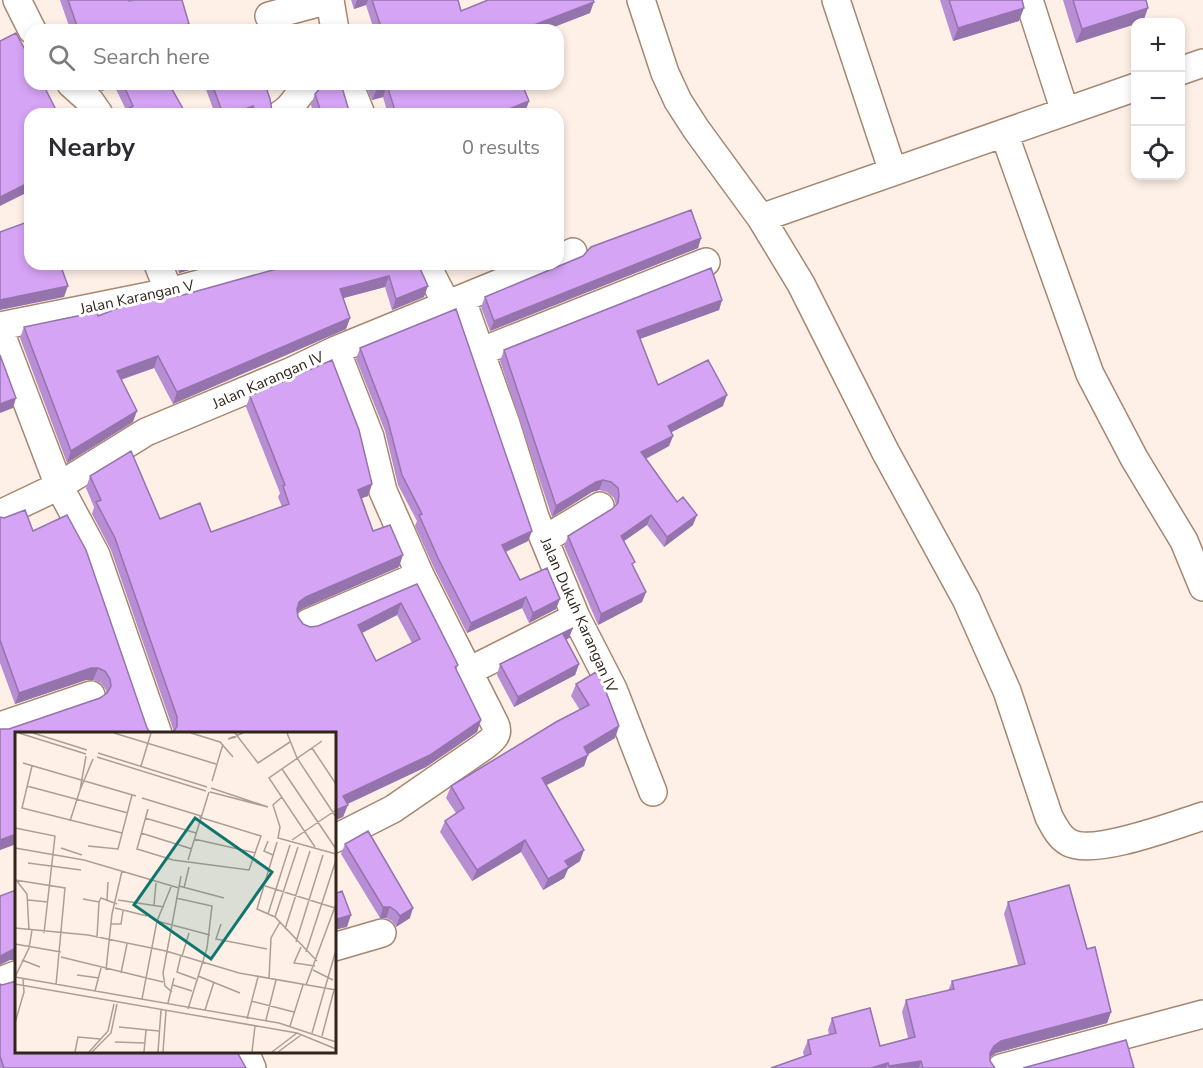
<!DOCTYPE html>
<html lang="en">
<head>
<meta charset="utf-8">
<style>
	:root { --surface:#fff; --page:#f2f2f3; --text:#2b2b33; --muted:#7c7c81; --line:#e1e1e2 }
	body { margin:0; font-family:"Nunito Sans",sans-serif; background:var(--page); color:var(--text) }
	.controls { position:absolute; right:18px; top:18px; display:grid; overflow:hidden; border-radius:12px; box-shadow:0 3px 9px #0003 }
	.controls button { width:54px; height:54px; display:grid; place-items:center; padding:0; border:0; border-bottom:2px solid var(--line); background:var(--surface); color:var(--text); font:30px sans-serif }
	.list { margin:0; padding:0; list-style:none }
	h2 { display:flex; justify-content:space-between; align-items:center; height:78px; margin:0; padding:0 24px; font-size:26px }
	h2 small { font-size:20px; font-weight:400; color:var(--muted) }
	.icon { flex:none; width:33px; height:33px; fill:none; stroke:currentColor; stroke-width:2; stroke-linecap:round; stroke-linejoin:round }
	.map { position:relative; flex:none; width:1203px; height:1068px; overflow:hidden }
	.search { position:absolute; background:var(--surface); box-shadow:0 3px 9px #0003; left:24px; top:24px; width:540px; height:66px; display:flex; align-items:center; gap:15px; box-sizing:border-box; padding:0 21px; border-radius:18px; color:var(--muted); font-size:22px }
	.panel { position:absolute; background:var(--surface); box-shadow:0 3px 9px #0003; left:24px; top:108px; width:540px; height:162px; border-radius:18px }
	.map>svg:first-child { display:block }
</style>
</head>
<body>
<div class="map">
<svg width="1203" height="1068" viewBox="0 0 1203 1068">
	<rect width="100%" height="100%" fill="#fef0e7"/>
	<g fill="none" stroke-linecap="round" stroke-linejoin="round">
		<defs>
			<path id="street" d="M17,0L32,30
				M330,0L335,30
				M641,0L665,73L678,101L696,129L761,218L801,284L885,451L966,599L1007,691L1049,817C1054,826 1059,837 1068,842C1092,857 1175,825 1203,816
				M836,0L893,172
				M1029,0L1065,112
				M269,16L329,0
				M1180,71L1203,63
				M71,84L90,101L99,114
				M349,84L361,114
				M281,114C294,107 298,92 310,84
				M1004,133L1090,374L1134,458L1184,541L1203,587
				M761,218L1136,87
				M558,259L573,252
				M158,264L169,292
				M426,264L447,305
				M462,300L506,424L535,517L576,617L613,689L653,792
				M0,326L169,292L274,264
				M0,331L59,486L96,555L158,734
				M482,351L706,262
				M0,514L59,486L146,432L292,371L336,350L546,264
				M545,539L600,506
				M308,623L420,575
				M469,671L576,617
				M0,726L91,695
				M334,839L393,809L483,747C492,740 500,735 495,724L420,575L383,491L370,437L336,350
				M334,947L382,933
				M0,981L16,975
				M245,1052L252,1068
				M1001,1068L1203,1014"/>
		</defs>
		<use href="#street" stroke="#a58771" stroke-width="30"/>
		<use href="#street" stroke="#fff" stroke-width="27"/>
	</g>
	<path fill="#b78dd3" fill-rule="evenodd" d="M60,0H128L129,1L189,24L187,30H66L70,29Z
		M351,0H458L461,11L590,13L546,30H374L366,5L354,9Z
		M940,0H1022L1019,21L953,41Z
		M1063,0H1146L1143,22H1136L1076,43Z
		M95,84H175L170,86L186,114H126L127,112L114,85L102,91Z
		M204,84H280L267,89L272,111L275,114H215Z
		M365,84H522L529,101L525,112L520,114H388L383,97L372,100Z
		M315,94L350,114L313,111L311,105Z
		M701,238L698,248L490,331L481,307L485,297Z
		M176,264H209L179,273Z
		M418,264L424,297L392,310L385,287L343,298L350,318L346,329L173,404L154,368L121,380L133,422L67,463L20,338L24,327Z
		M722,300L719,310L640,339L658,385L723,406L671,432L673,436L669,446L646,459L693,525L664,547L647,525L624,541L633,567L646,592L642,602L598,625L564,546L568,536L612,509L616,505L614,498L607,492L599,490L592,492L552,517L500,361L504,350Z
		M360,348L532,531L528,541L506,552L520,580L556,609L529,623L522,608L467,633L434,568L415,526L417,521L398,485L385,431L356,359Z
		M250,396L372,484L368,496L362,498L373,531L399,567L302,609L297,612L298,617L303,624L310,627L318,626L417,584L458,665L456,670L481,720L477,732L426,767L347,804L343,817L334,734H173V729L111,550L92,514L94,507L86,488L90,476L160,519L211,532L282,507L278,497L280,493L246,407ZM397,615L412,643L376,661L362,633Z
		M0,517L33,531L147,728L16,734V844L0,850L9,729L100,698L106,694V690L101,683L93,680H86L15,704L0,663Z
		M569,638L566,640L579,664L575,675L514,707L497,675L500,664Z
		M576,684L619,726L615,738L588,754L584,766L546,785L580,861L568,869L564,878L543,890L521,852L472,881L440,832L445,821L456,813L446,798L451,786L580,710L571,696Z
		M345,844L410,918L396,927L392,921L386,918H380L341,854Z
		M1008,902L1087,949L1111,1012L1107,1023L996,1053L990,1057V1061L995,1068H771L804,1056L803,1052L808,1040L829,1035L828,1030L832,1018L880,1046L908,1038L902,1012L906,1000L948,991L952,981L1018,965L1004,914Z
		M0,984L246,1068H0Z"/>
	<path fill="#9573ac" d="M357,0H368L366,5L354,9Z
		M594,2L590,13L546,30H521Z
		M1024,8L1019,21L953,41L958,28Z
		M1148,8L1143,22H1136V24L1076,43L1082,29Z
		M189,24L187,30H170Z
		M104,84H115L114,85L102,91Z
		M262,84H280L260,91Z
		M387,85L383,97L372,100L377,89Z
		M529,101L525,112L520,114H496Z
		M253,106L250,114H231Z
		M30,182V191L0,206V197Z
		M701,238L698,248L490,331L494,321Z
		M182,264H209L179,273Z
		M389,276L385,287L336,300L340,289Z
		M68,286L64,297L0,310V300Z
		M428,286L424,297L392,310L396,299Z
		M722,300L719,310L634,341L637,331Z
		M350,318L346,329L173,404L177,392Z
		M158,356L154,368L113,382L117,371Z
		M727,395L723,406L664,436L668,426Z
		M16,398L13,408L0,413V404Z
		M137,411L133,422L67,463L71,451Z
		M673,436L669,446L637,463L641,452Z
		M603,480L599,490L592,492L552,517L556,506L596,482Z
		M372,484L368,496L354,501L358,490Z
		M651,515L647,525L617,546L621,536Z
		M697,515L693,525L664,547L667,537Z
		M532,531L528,541L498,555L502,545Z
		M403,555L399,567L302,609L295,614L299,602L306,597Z
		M646,592L642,602L598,625L601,614Z
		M526,597L522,608L467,633L471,623Z
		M560,599L556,609L529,623L533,613Z
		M401,603L397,615L354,637L358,625Z
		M573,628L569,638L559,644L563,634Z
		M579,664L575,675L514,707L518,697Z
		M91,668H98L93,680H86L15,704L19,693Z
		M481,720L477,732L426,767L339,808L343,796Z
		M619,726L615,738L582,758L588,755L584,766L537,790L542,778L584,747Z
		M348,805L343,817L334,821V811Z
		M16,834V844L0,850V840Z
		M525,840L521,852L472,881L477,870Z
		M584,850L580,861L568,869L564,878L543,890L548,879L565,861Z
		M383,907H390L386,918H380Z
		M413,908L410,918L396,927L400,916Z
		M351,915L347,927L334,930V920Z
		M16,948V960H10L0,965V956Z
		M1111,1012L1107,1023L996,1053L990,1057V1053L994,1046L1001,1041Z
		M921,1061L919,1068H888L889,1066Z
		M888,1063L886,1068H871Z"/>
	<path fill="#d5a4f5" stroke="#9573ac" stroke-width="1.5" fill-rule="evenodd" d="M68,0H128L129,1L134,0H182L189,24L170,30H66L77,26Z
		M372,0H458L461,11L488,0H593L594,2L521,30H382Z
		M949,0H1022L1024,8L958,28Z
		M1073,0H1146L1148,8L1082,29Z
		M16,33L30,59V84H43L58,114H30V182L0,197V41Z
		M123,84H169L186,114H131L128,109L133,106Z
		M212,84H265L270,99L272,111L275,114H256L253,106L231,114H223Z
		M324,84H341L350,114H305L320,109L315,94Z
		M374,84H522L529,101L496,114H396L387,85L377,89Z
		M558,193L561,201L558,202Z
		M691,210L701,238L494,321L485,297L583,256L591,247Z
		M30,221V264H60L68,286L0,300V232Z
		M294,264H418L428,286L396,299L389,276L340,289L350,318L177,392L158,356L117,371L137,411L71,451L24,327L97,312L98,316L121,307L183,295Z
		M711,268L722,300L637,331L658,385L708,360L727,395L668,426L673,436L641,452L677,502L683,497L697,515L667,537L651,515L621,536L635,562L632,564L646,592L601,614L568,536L612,509L618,503L619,495L618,488L611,482L603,480L596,482L556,506L504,350Z
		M456,309L532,531L502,545L520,580L547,568L560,599L533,613L526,597L471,623L438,558L419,515L422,514L402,475L388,421L360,348Z
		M0,355L16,398L0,404Z
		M332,360L359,430L372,484L358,490L373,531L390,525L403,555L306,597L299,602L297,609L298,617L303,624L310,627L318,626L417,584L458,665L455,667L481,720L430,755L343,796L348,805L334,811V734H173L177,726V717L115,538L96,502L101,500L90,476L131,451L160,519L200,503L211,532L289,504L283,486L285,485L250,396ZM401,603L420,639L376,661L358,625Z
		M25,510L33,531L67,515L86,550L147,728L151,734H16V834L0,840V729H9L100,698L107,693L111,686L110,679L105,671L98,668H91L19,693L0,640V517L4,518Z
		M573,628L563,634L579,664L518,697L500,664Z
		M596,672L603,684L619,726L584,747L588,755L542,778L584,850L565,861L569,867L548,879L525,840L477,870L445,821L464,808L451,786L556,722L589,705L576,684Z
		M368,831L413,908L400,916L396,911L390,907H383L345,844Z
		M1069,885L1087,949L1095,947L1111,1012L1001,1041L994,1046L990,1053V1061L995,1068H923L921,1061L889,1066L888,1063L871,1068H771L811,1054L808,1040L836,1033L832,1018L870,1008L880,1046L915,1037L906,1000L954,989L952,981L1025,964L1008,902Z
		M16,890V948L0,956V896Z
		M342,891L351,915L334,920V894Z
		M16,981V1052H237L246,1068H4L0,1056V984L2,985Z
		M1126,1040L1134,1068H1023Z"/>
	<g text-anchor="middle" stroke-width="6" stroke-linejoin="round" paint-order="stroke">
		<g font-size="15" fill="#30241b" stroke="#fff">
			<text transform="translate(137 297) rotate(-12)" y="5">Jalan Karangan V</text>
			<text transform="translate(268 380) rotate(-24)" y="5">Jalan Karangan IV</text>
			<text transform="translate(579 615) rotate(66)" y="5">Jalan Dukuh Karangan IV</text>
		</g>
	</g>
	<g transform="translate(15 732)">
		<rect width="321" height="321" fill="#fef0e7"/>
		<path fill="none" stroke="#ac9e95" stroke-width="1.5" d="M4,1L71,22M18,1L72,18M99,1L201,32M176,1L205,10L218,25M220,1L243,31L275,10M272,1L282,26L321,85M221,5L213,7L228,1M297,16L321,52M83,21L192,55M71,24L65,58L78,27M82,25L191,59M8,31L121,64M17,34L7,76L107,101M126,34L136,1M267,37L321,117M197,49L208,12M12,54L113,81M195,60L253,75L196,56M267,65L258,73L265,95L263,106L321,122M127,66L186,84M133,77L122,117L158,128L234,138L246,104L184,85M130,86L181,101M55,89L65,58M0,96L40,104L29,201M126,101L177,117M179,107L241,121M277,108L321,78M253,109L249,119L258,123M262,110L242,177L260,185L302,229M73,114L103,117L117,63M300,115L254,46L307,9M0,116L69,128L164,156M46,116L67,123M173,128L194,60M13,131L66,138M0,148L50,156L41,253M1,148L12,162L14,198M247,153L320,176M164,154L209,166M169,156L174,135M161,166L197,174L192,216L173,277M68,167L84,170L86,166L102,172M13,168L33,170M92,168L93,150M103,168L149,175M139,173L141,151M100,176L132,184M253,182L275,113M260,185L283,115M142,189L195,203M96,192H106L108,179M206,192L201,207L252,217M0,196L73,203L151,219L224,241L321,258M270,197L295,119M82,205L84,170M281,210L308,123M0,212L46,220M286,215L279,231L300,234M291,220L321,128M166,223L162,240L181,247M167,224L174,201M46,225L148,250M7,228L25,235M91,238L97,182L107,139M298,238L318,248M106,241L112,212M62,243L84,246M183,244L225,261M0,245L14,216L17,198M0,245L264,291L321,310M254,247L256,206L265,190M0,252L282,301L321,317M158,253L177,259M291,253L321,172M80,259L86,236M157,260L150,254L148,241L166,144M127,267L142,189L156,155M236,269L279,280M153,271L159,246M190,278L199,250M232,287L243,245M251,288L261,248M0,291L9,260L8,247M275,294L288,253M104,295L144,299M297,301L321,218M307,304L319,258M100,310L129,311M60,320L63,305L85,307M74,320L93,299L99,272M77,320L96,301L102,272M129,320L131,298M143,320L146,278M148,320L151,279M237,320L240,294M257,320L282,301M263,320L286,303"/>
		<path fill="#0f766e" fill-opacity="0.15" stroke="#0f766e" stroke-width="3" d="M180,86L257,140L196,227L119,173Z"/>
		<rect width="321" height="321" fill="none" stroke="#30241b" stroke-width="3"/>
	</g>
</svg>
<div class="controls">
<button>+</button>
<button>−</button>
<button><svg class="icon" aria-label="locate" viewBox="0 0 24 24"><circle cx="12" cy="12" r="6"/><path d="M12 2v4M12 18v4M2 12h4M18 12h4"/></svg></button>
</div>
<div class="search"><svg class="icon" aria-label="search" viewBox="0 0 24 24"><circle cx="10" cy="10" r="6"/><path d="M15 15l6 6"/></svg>Search here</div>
<section class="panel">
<h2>Nearby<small>0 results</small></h2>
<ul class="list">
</ul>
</section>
</div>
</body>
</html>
